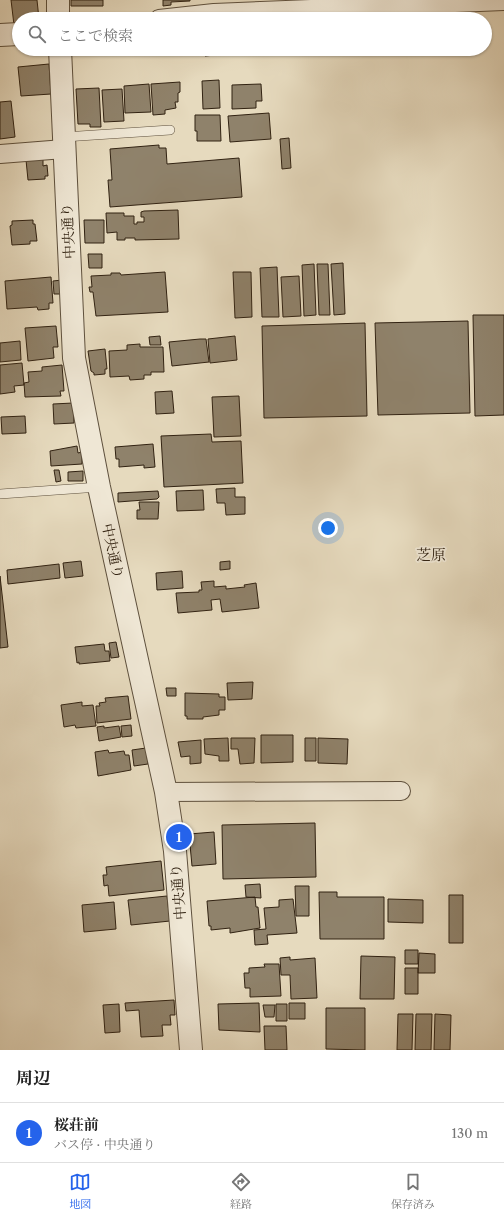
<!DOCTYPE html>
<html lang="ja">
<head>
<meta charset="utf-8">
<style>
	:root { --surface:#fff; --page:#f6f6f6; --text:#222; --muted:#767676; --line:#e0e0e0; --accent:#2563eb }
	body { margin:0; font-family:"Libre Caslon Text","Noto Serif JP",serif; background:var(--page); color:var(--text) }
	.you { position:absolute; left:328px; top:528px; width:14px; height:14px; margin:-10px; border:3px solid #fff; border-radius:50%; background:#1a73e8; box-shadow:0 0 0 6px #1a73e833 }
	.badge { display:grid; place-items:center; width:26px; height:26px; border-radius:50%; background:var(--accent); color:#fff; font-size:13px; font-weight:700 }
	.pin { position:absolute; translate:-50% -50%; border:2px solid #fff; box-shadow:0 1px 4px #0006 }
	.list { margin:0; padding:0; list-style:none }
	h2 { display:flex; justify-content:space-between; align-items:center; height:52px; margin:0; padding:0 16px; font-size:17px }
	h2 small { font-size:13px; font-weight:400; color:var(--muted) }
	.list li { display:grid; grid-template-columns:26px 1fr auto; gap:12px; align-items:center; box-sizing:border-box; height:60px; padding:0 16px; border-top:1px solid var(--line) }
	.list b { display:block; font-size:15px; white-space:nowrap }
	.list p { margin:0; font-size:13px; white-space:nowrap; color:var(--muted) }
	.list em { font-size:13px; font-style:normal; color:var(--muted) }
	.icon { flex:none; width:22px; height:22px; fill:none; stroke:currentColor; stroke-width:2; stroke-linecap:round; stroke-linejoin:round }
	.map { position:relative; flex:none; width:504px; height:1050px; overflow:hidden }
	.search { position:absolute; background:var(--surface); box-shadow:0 1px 3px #0004; left:12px; right:12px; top:12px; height:44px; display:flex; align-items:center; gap:10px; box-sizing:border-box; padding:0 14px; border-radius:22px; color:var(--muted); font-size:15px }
	.sheet { height:112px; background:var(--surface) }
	nav { display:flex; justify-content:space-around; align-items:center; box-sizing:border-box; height:56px; border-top:1px solid var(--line); background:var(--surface); font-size:11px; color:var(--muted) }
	nav a { display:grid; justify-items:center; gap:2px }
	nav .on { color:var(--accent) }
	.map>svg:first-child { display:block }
</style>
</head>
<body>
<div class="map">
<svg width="504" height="1050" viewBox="0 0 504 1050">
	<rect width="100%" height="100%" fill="#e6dabe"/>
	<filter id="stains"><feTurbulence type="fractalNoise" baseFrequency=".005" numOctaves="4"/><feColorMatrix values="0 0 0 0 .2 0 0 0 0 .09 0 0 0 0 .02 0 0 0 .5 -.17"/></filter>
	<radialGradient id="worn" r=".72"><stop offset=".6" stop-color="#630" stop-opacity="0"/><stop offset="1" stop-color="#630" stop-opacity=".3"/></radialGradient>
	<path fill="#8f826b" stroke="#312212" d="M11,0H37L39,19H19V24L14,25Z
		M71,0H103V6H71Z
		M163,0H190V1L171,2V5L163,6Z
		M205,49H214L215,55L205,56Z
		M221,49H247V52H230V50L221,51Z
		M49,64L51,94L21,96L18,67Z
		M219,80L220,108L203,109L202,81Z
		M180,82V92L178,93V102H175L176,108L165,110V114L153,115L151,84Z
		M149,84L151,112L125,113L124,86Z
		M261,84L262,101H256V108L232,109V85Z
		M99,88L101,127H90V124H78L76,89Z
		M122,89L124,121L104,122L102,90Z
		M11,101L15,137L0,139V102Z
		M269,113L271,139L230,142L228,116Z
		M195,115H220L221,141H197V131H195Z
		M289,138L291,168L282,169L280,139Z
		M159,145V148H166L167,164L239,158L242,197L110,207L108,180H112L110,149Z
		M43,159V166L47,165L48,176H45V179L28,180L26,160Z
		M178,210L179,239L135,240V238H125V240H117V232L107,233L106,213H124V216H134V224H137V222H144V217H141V212L144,211Z
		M33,220V224H35L37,241H30V244L12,245L10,226L12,225V221Z
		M84,220H104V243H85Z
		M88,254H102V268H89Z
		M343,263L345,314L334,315L331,264Z
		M314,264L316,315L304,316L302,265Z
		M317,264H328L330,315H319Z
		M277,267L279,317H262L260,268Z
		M165,272L168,312L96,316L93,292H90L89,287H92L91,276L111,275V273H120L121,275Z
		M233,272H251L252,317L235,318Z
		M299,276L301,316L283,317L281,277Z
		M51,277L53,303H49V309L38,310L37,307L7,309L5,281Z
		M62,280L63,294H54L53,281Z
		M473,315H504V415L475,416Z
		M468,321L470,413L378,415L375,323Z
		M365,323L367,416L264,418L262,326Z
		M56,326L58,347H53L54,358L28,361L25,328Z
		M160,336L161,345H150L149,337Z
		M235,336L237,360L210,363L208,339Z
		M200,339H206L209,362L172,366L169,342Z
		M20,341L21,360L0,362V343Z
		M140,344V347H163L164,372H151V375H144V379L130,380L129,376L110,377L109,351L127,350V345Z
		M105,349L107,369H105V374L94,375V373L91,371L88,351Z
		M22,363L24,385L14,386L15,392L0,394V365Z
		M62,365L64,391H60L61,396L25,397L24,383L29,382L28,372L42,371V367Z
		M172,391L174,413L156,414L155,392Z
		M239,396L241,436L214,437L212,397Z
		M73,403L74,423L54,424L53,404Z
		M25,416L26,433L2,434L1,417Z
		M211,434L212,442L241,441L243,483L164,487L161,436Z
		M153,444L155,467L144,468V465L119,467V459H116L115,447Z
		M77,446L78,453L82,452V464L51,466L50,451Z
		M54,470H59L61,481L56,482Z
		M83,471V481H68V472Z
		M235,488V497H245V514L226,515L225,503H217L216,489Z
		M203,490L204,510L177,511L176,491Z
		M158,491L159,497L157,499L118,502V493Z
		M139,502H159L158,519H137V510H140Z
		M81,561L83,576L65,578L63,563Z
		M230,561V569L220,570V562Z
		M59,564L60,578L8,584L7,570Z
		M182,571L183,588L157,590L156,573Z
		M0,576L8,647L0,648Z
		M214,581V587L226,586V589L245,587L244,585L256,583L259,608L222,612L220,599L211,600L212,610L178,613L176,593L199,592V590H202L201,582Z
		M116,642L119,657L111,658L109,643Z
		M104,644L105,651H109L110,661L79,664V662L77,663L75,647Z
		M253,682L252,699L228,700L227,683Z
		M166,688H176V696H167Z
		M185,693L219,694V697H225V710H219V715L203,717V719H187V716H185Z
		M128,696L131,719L97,723L96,706H100L99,703L106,702L105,698Z
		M82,702V706L93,705L96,726L76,728L75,725L64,727L61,705Z
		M131,725L132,736L122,737L121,726Z
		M104,726V728L119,726L121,737L99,741L97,727Z
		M261,735H293V762L261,763Z
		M228,738L229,761H219V756L205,754L204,739Z
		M231,738H255L254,763L240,764L238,749H231Z
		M305,738H316V761H305Z
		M318,738L348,739L347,764L318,763Z
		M201,740V763L190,764V756L181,757L178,742Z
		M146,748L148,764L134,766L132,750Z
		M108,750L109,753L124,751L125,755H129L131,770L98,776L95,752Z
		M315,823L316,877L223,879L222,825Z
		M214,832L216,864L192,866L189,834Z
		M161,861L164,890L109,896L108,885L104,886L103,875H107L106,867Z
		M260,884L261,898L246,897L245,885Z
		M295,886H309V916H296Z
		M319,892H337V897H384V939H320Z
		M449,895H463V943H449Z
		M167,896L170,921L131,925L128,900Z
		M255,897L256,907H258L260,928L230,933V928L211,930V926H209L207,901Z
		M293,899L297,933L267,935L268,944L255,945L254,930L266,929L264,908L279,907V900Z
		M388,899L423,900V923L388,922Z
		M114,902L116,929L84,932L82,905Z
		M405,950H418V964H405Z
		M419,953L435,954V973H418Z
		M361,956L395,957L394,999H360Z
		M290,957V960L315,958L317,998L291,999L290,975H281L280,958Z
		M264,964H279L281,996L250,997V988H245L244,973H249V968L265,967Z
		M405,968H418V994H405Z
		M174,1000L175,1015H170L171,1025H162L163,1036L141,1037L139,1010L126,1011L125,1003Z
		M259,1003L260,1032L219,1030L218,1004Z
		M289,1003H305V1019H289Z
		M119,1004L120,1032L105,1033L103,1005Z
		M276,1004H287V1021H276Z
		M263,1005H275L274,1017H265Z
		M326,1008H365V1050L326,1049Z
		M398,1014H413L412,1050H397Z
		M416,1014H432L431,1050H415Z
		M435,1014L451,1015L450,1050H434Z
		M264,1026H286L287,1050H265Z"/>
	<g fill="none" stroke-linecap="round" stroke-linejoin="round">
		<defs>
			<path id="service" d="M64,137L170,130
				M0,494L99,487"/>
			<path id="minor" d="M159,19L214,13L504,1
				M0,154L64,149
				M166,792L401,791"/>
			<path id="tertiary" d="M58,0V19
				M0,35L19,34
				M60,49L74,358L99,487L166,792L175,851L191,1050"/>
		</defs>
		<use href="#service" stroke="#5e503d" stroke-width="10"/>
		<use href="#minor" stroke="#5e503d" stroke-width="20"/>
		<use href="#tertiary" stroke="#5e503d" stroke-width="24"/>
		<use href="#service" stroke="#efe7d5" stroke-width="9"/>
		<use href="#minor" stroke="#efe7d5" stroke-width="18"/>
		<use href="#tertiary" stroke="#efe7d5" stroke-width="22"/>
	</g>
	<g text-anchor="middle" stroke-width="3.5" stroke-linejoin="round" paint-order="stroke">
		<g font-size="14" fill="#312212" stroke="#efe7d5">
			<text transform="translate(68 231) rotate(-93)" y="5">中央通り</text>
			<text transform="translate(113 551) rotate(78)" y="5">中央通り</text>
			<text transform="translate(178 892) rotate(-95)" y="5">中央通り</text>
		</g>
		<g font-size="15" fill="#312212" stroke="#efe7d5">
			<text x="431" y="560">芝原</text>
		</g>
	</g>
	<rect width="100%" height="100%" filter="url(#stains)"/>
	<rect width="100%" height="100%" fill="url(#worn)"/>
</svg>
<div class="you"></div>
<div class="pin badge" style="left:179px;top:837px">1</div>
<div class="search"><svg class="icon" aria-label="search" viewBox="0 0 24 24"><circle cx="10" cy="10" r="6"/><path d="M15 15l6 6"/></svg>ここで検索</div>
</div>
<section class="sheet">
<h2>周辺<small></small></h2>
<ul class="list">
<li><span class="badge">1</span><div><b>桜荘前</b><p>バス停 · 中央通り</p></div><em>130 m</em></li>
</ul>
</section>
<nav>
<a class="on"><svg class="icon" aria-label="map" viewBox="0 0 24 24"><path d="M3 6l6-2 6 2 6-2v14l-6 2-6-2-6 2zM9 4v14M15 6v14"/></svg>地図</a>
<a><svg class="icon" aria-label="directions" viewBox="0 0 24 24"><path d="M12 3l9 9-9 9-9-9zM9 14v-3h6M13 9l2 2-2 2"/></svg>経路</a>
<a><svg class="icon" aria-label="saved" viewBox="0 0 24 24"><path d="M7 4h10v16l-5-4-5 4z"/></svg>保存済み</a>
</nav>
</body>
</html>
